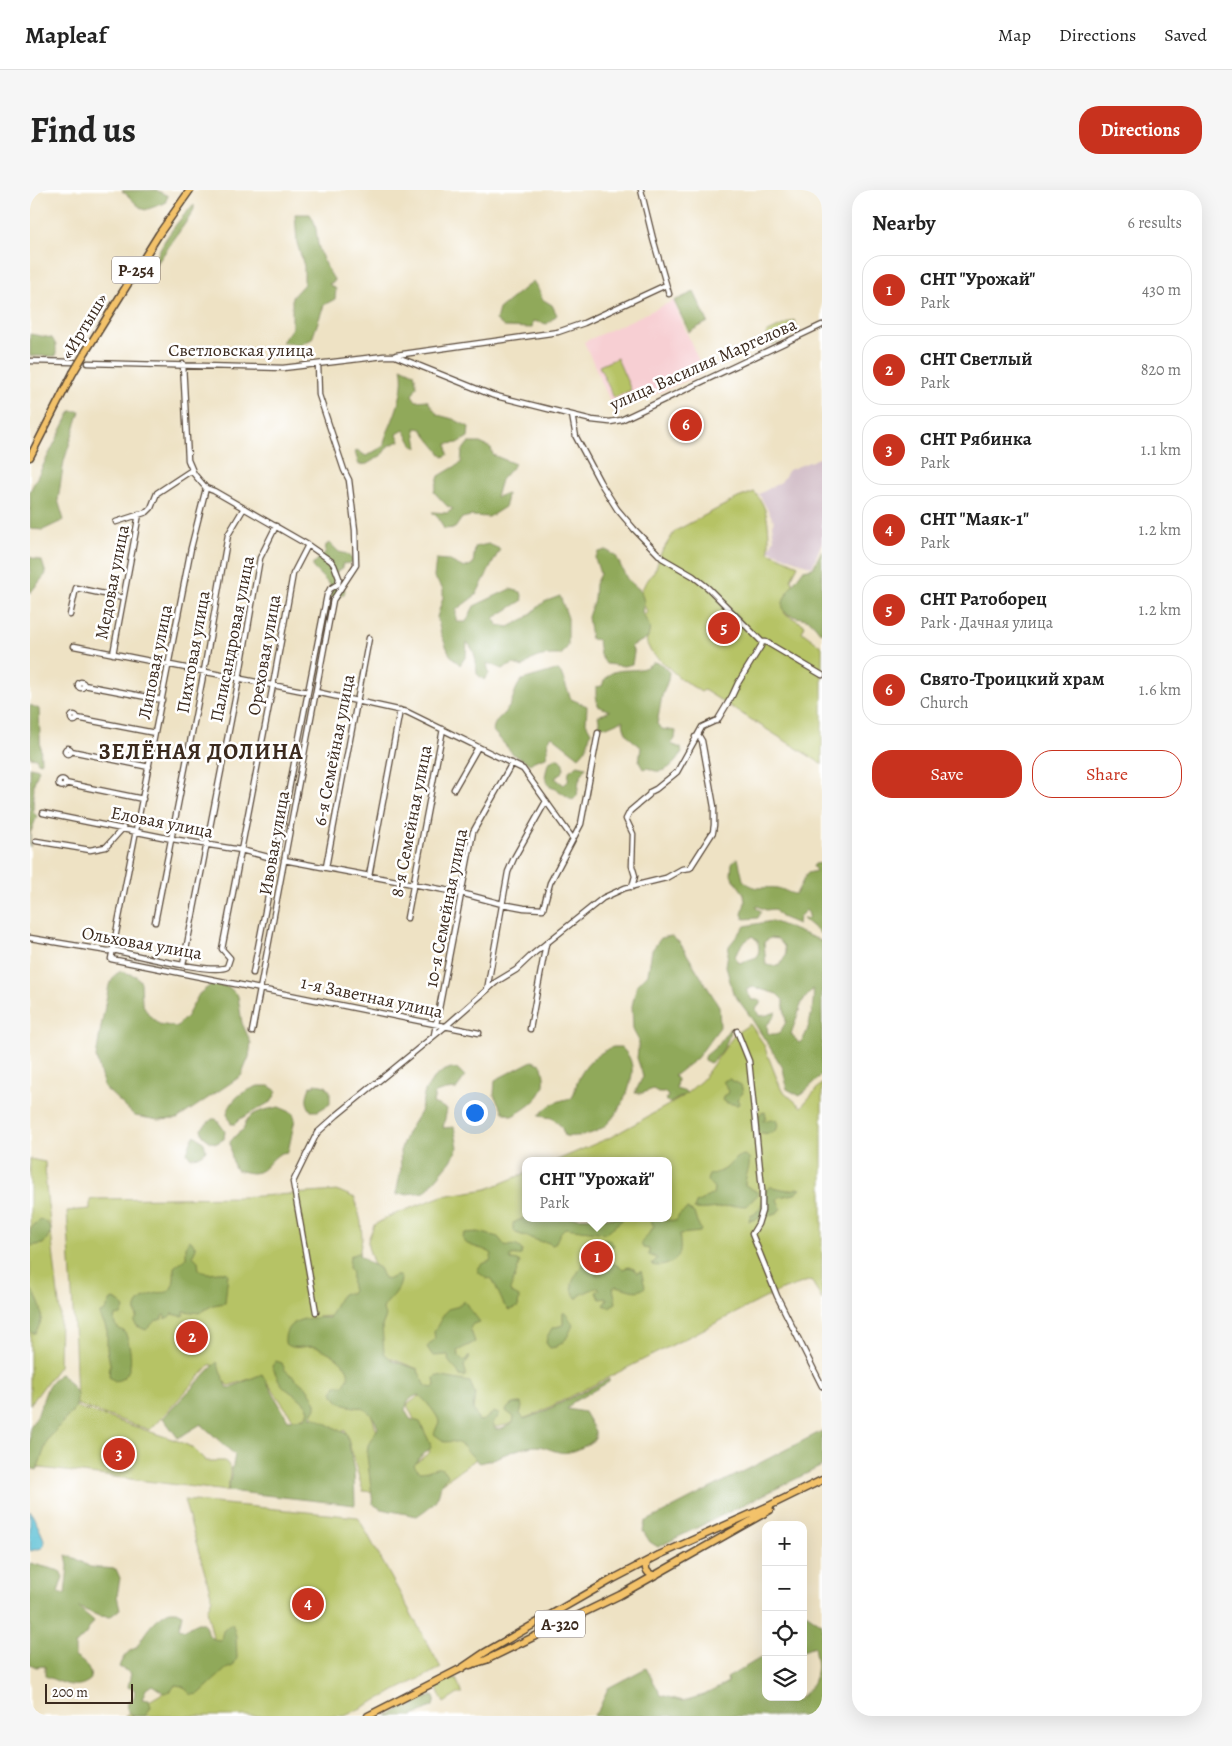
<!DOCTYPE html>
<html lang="en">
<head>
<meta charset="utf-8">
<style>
	:root { --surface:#fff; --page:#f6f6f6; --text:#222; --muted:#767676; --line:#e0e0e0; --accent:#c8321e }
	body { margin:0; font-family:Alegreya,serif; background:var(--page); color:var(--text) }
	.controls { position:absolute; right:15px; bottom:15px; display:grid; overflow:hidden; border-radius:10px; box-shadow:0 5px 20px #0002 }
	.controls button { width:45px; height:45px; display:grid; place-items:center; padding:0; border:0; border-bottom:1px solid var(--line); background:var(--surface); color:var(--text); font:25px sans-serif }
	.scale { position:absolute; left:15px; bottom:12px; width:88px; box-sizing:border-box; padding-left:5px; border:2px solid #3b2a1e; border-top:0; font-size:14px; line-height:18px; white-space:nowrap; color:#3b2a1e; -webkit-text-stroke:4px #fff; paint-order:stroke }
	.you { position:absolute; left:444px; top:922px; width:18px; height:18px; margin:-12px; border:4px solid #fff; border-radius:50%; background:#1a73e8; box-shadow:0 0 0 8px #1a73e833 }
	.badge { display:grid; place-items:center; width:32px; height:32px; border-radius:50%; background:var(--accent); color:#fff; font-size:16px; font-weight:700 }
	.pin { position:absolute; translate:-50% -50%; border:2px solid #fff; box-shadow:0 1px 5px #0006 }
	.popup { position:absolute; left:492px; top:967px; width:150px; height:65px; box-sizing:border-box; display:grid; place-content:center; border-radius:10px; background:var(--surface); filter:drop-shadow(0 1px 4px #0005); font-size:16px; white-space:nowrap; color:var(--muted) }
	.popup b { font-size:19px; color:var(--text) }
	.popup::after { content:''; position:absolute; left:50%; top:100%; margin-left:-10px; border:10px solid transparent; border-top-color:var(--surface) }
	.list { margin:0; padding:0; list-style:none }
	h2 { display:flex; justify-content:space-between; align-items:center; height:65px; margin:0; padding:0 20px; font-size:21px }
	h2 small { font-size:16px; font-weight:400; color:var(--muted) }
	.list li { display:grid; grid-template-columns:32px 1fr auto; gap:15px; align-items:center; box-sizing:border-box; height:70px; margin:0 10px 10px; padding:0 10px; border:1px solid var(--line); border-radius:20px }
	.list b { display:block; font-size:19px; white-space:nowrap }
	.list p { margin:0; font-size:16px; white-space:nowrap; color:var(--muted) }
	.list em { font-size:16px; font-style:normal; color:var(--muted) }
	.actions { display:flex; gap:10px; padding:15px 20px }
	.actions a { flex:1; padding:11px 0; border:1px solid var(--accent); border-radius:20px; text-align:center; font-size:18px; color:var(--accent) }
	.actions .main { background:var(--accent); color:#fff }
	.icon { flex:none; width:28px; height:28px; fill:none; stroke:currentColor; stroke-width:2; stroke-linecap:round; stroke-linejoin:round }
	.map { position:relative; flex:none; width:792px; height:1526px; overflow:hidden; border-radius:20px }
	header { display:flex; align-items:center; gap:30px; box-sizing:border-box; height:70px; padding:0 25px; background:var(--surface); border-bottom:1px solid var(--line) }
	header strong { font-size:24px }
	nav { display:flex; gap:28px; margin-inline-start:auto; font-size:18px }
	.intro { display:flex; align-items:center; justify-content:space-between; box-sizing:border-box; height:120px; padding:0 30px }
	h1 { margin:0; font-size:35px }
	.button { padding:12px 22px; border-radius:20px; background:var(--accent); color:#fff; font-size:18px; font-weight:700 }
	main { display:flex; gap:30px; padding:0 30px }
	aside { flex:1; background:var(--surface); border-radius:20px; box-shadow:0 5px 20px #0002 }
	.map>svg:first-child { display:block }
</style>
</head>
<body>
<header>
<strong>Mapleaf</strong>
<nav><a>Map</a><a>Directions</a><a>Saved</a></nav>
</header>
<div class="intro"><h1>Find us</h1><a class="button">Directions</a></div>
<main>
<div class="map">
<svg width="792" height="1526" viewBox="0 0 792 1526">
	<rect width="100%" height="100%" fill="#fff"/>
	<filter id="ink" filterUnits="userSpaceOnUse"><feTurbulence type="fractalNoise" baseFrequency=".02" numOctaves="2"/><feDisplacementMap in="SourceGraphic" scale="10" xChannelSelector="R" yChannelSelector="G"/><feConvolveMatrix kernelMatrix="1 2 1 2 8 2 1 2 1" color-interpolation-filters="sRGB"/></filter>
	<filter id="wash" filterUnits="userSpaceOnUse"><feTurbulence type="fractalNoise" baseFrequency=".0096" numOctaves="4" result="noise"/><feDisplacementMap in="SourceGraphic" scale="20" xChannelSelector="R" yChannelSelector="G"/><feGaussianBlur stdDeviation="1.12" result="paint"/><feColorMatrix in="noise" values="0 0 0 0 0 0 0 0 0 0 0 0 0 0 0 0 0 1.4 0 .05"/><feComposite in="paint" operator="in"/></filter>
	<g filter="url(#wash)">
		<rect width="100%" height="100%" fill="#eee2c4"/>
		<path fill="#f7cfd3" d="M643,111L674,183L585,222L554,152Z"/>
		<path fill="#d2bdc7" d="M792,267V352L782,377L739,360L744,349L742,335L744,331L729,304L751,292L759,280Z"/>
		<path fill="#b6c365" stroke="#787642" d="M764,130L769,142L742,155L736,143Z
			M587,168L601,200L584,208L569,176Z
			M724,302C740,318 739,342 739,362L768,375L761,389C770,404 762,410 754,423L775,435L772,442L792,457V574L674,500L671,502L651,489L621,462L617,454L612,428L617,422L609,403L626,378L631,363L645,341L708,308Z
			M720,834L733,853L751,899L771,917L792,893V1110L781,1090L749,1101L508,1223L477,1235L460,1238L445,1270L399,1302L383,1275L400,1262L377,1215L393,1203L388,1179L357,1167L350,1157L346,1081L338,1057V1050L344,1035L360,1026L412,1006L457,999L496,983V1028H638V971H525L581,947L651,908L672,890L705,844Z
			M0,969L15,972L16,997L30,1123L29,1176L0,1215Z
			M309,1001L325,1008L331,1032L332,1049L327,1077L325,1108L303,1126L288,1127L268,1142L317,1171L326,1197L342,1226L348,1245L345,1302L333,1301L315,1240L304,1247L280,1222L266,1233L232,1185L198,1196L181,1174L120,1240L47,1215L45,1153L37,1021L60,1019V1010L65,1009L213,1007Z
			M46,1217L151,1252L163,1258L176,1271H195L201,1278L197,1301L3,1277L14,1251Z
			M154,1310L328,1327L411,1478L315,1526H94L188,1470L177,1420L182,1408Z
			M423,1487L426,1489L433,1504H428L414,1513L406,1497Z"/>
		<path fill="#90a95a" stroke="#666a3c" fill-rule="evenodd" d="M126,0L138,6L135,13L115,20C106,16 101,7 92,1Z
			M164,15V19L161,25L126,75C123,61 153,24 164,15Z
			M265,24H280C287,34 286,43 288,54C291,68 298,80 305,91L299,94L306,99L305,109L294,115L282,149L270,155L252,152L262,138V107L274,94V76L267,53Z
			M503,91L510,102L512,109L522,115L527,125L517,134L503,131L502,138L474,137L466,130L469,119Z
			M664,102L678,132L659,142L644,111Z
			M0,144L22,148L26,155V166H0Z
			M371,177L384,183L387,196L382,205L386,211L397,210L408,225L423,229L439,237L438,247L428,253L417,254L418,265L413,267C406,256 398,250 392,239L385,238L388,258L383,256L374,240L367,244L370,251L358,256L352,265L337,274L329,275L325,262L327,260L336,266L354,256C354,247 360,238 363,229C369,214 375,194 371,177Z
			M41,221H50L34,271L28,310L34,330L13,340L0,339V301Z
			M438,253H450L461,258L463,265L485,274L471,290L466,307L477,304L475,317L459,327L441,326L432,328L425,338L414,339L409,329L402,322L417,323L423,319L417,316L404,302L409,286L431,273L432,261Z
			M300,353L309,362L317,364L323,370L321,373L312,374L313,378L306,382L305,395L313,396L315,400L314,404L307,408H301L300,395C294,389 289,384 283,378V374L295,363L296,355Z
			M458,354L470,359L446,405L426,420V432H436L444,416L480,399L491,402L493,410L464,428L467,435L479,437L496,428L514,412L530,406L538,428V456L531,465C513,465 505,465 493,477L484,474L472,479L457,473L459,484L454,490L447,484C446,470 446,462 437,452L436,466L430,475L420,465L411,444L407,427L413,408V399L404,387L406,369L418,370L434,378L443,374L445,357Z
			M576,360L586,366L597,389L611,401L614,412L612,422L620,438L618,448L601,456L604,463L602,474L595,476L576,474L570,465L568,450L561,449L558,427L564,409L565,394L570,384L565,368L569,362Z
			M792,360V444C788,440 783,432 779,430C771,427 764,428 756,423C744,415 767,389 773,380L783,378Z
			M0,367L12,371L16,384L0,403Z
			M624,472L631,474L639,482L638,490L632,506L627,534L632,539L646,541L645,549L641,554L651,558L652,563C644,575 633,587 618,578L613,579L609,572L611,557C600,548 594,545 593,530L577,537L570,535L568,526L580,521L568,516L566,505V497L572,496C579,474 598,483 614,478C617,477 621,474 624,472Z
			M526,480L531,483L541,509L557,516L556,533L561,542L556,559L549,567L522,546C515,551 519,560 516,567L504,571L500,574L483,564L463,541C464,529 473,526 479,517C484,508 485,497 492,490Z
			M0,515L9,519L11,573L8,572L6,568L0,567Z
			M526,568L532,571L534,578L532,583L525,588L534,595L538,591L539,581L548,575L556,577L549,590L547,606L543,610L526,599L520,597L515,587L518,573Z
			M0,577L9,579L4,593L3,622L7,626L0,644V657Z
			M708,668L713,690C726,702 732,696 747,698C754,699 759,704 766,704L776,685L778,683L786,681L783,676L785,674L792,673V745L773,729H778L779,724L776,720L769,727L768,734L751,727L744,719L736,720L727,716L726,718L731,721L728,728L714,729L712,724L715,712L714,704L701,685L702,672Z
			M742,731L792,751V885L770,906L757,899L753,878L718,823L703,803L696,776L699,756L715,736ZM722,746L728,751L729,760L727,767L709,773L705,766L712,754ZM740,748L748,749L754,756L756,765L749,776L736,775L734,752ZM723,797L747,804L753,810L756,832L749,844H738L737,835L744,827L746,822L737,825L729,826L726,819L730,814V810H722L716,800ZM783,799C785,810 779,848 769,853L761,844L772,812Z
			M641,746L650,753L689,816L690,837L667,868L644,886L647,889L646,899L656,902V904L640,913L636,910L638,906L635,902H628L623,899L613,903H605L613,886L607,868L609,851L603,840L602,816L607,794L618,784L622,760L631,748Z
			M91,781L106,786L111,792L112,813L119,825L129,834L146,837L157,826L169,804L182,794L199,797L208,806L212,833L221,853L219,867L211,886L147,929L128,930L105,926L74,897L66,867L71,837L79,795L86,784Z
			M700,838C700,850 691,866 680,873L674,870V867L687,856Z
			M583,857H591C597,863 601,868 602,877C604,894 589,924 575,936C564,945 549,947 535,946L531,936L522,928L509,926C517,915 529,910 542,908C545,902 545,898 547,893C552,877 568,862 583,857Z
			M502,871L511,874C513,880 515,888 514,895C511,909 494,920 482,926L473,922L464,905L465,890Z
			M421,878L429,880L435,886L427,899L416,900L405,903L403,913L417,919L413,938L424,937L428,957L421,971L395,1002L366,1005L371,978L370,961L377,943L390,922L395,901L404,888L413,881Z
			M699,889L711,895L713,903L707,909L709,913L708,915L697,913L692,910L694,905L698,904L699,901L693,891Z
			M286,894L296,896L300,901V914L288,921H281C275,912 276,907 280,897Z
			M228,896H239L247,901L242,911L210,929L205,934H201L197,923C204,906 211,903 228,896Z
			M249,917L263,923L265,929L258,962C241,962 238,983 223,983C218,983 211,981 206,980C201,972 201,962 200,952L207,944L214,939C215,922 235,920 249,917Z
			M735,922L736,927L733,931L742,929L747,931L748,937C743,945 736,944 727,942L726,929L731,923Z
			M182,929H186L195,941L194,949L187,953L181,952L173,946L171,939Z
			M165,945L174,953L176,960C171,966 168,967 160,967L157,962L161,951Z
			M715,965L719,968C721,977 715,985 715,995L729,1003L717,1016C699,1014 682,1021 664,1019L666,1013L683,1004L684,998L677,990L679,985C684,983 691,982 695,979C703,973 704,966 715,965Z
			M740,997C750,997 758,1003 767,998L771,999L765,1004L749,1007L747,1010L751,1018L747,1023L719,1031L720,1026C731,1023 733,1009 737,999Z
			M657,1019L664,1023L667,1033L671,1039L670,1042L650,1044C649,1050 651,1055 650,1060C649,1073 632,1078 622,1075L627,1068L619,1065V1059L613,1058L611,1053L617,1046L624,1036L619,1028L646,1031L649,1025Z
			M496,1027L592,1028V1030L576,1043L535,1038L530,1043L525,1054L522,1055L517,1052H512L486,1043L483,1040V1033Z
			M13,1030L21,1037V1043L13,1054L0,1056V1039L8,1031Z
			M448,1042L468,1047L476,1057C482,1054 488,1055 492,1060L491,1065L481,1066L480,1067L481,1070L489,1071L490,1073L480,1100V1102L489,1107L488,1117L479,1120L474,1115L463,1090L460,1088L457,1089L448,1082C447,1075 455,1073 460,1071L462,1064C455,1058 443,1058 434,1052L433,1047L435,1043Z
			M573,1049H578L584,1055L569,1067L565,1073V1077L569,1080L565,1083L566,1085L571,1084L574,1074L578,1071L591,1077L593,1079L598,1077L604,1079L607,1083L611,1081L615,1097C607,1105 597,1098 586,1096L583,1098L586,1113L579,1117L573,1115L577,1110L576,1108L570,1109L566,1102L570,1100L568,1097C561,1100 555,1102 549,1106L548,1108H546C538,1095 543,1090 550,1079C559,1062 551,1057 573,1049Z
			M160,1050L166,1057L163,1066L168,1071L169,1080C179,1087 187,1079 198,1083L195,1113L183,1115L169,1123L154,1121V1125L151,1126L143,1124L135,1129V1125L132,1126V1129L125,1131L116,1140L107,1136L104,1132L107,1127C101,1112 116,1105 129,1103C132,1102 135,1103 137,1102C146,1097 144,1084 144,1077L156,1068V1055Z
			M327,1063L339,1073L349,1078L353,1087L357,1090L365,1086H369L371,1089C370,1104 355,1111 353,1119C353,1122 354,1124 356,1126L352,1136L354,1163L363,1171L387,1179L396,1196L402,1198L405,1196L404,1188L407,1186L440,1192L445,1204L443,1219L449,1231L454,1230L464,1222L470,1225L463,1232L465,1239H472L483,1233L484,1227L476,1221C478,1215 485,1213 491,1213L492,1217L490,1224L494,1229L511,1223L579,1189V1192L543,1212L537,1219L554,1222L565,1241V1249C556,1256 541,1265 529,1262C516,1259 512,1254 498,1257C481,1260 467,1269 450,1273C436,1263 434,1249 415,1252L404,1244C405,1241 408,1235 409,1232C409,1226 394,1209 389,1205C380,1207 377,1212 375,1220L380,1229L390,1232L400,1253L401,1258L389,1268L384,1276L390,1282C403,1282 409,1271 418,1285C408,1296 412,1295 408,1306C404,1315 394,1321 387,1326L351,1319L343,1314L337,1265L338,1255L348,1238C336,1203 315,1229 302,1202L306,1196L314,1195C315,1192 317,1190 318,1188C322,1174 297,1160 286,1157C274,1154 265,1162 255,1153C253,1127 281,1127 299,1128L308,1109L312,1104L321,1103L323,1101C320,1093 323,1088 321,1080L319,1078L320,1066Z
			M0,1098C11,1113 17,1126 5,1143H2L0,1141Z
			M84,1109L90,1112L94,1119L91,1125L85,1126C82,1136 88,1138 95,1142C101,1157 107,1188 85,1191L79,1187L80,1174L77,1159V1141L75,1135L70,1126V1123L75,1121L81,1110Z
			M434,1111L450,1132L443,1134L440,1138L445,1152L427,1161L429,1167L431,1168L433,1171L436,1170L438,1166L440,1167L434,1176L436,1183L435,1187L430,1186C428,1179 421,1176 418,1170L419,1166L418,1165L403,1166L397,1157L405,1149L404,1142L415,1122L418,1119L426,1117Z
			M533,1123H536L543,1135C538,1145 536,1153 526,1156V1157L520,1158L516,1153L517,1147L522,1138L533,1135Z
			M246,1171L252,1173L255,1180L278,1199L286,1213V1218L280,1227H284L317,1244L324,1281L325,1315L198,1301L205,1265L171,1234L148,1248L133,1228L187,1172L197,1199L232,1184L258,1230L276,1228L279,1220C272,1206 261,1205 252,1195C248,1190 245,1182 242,1176Z
			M29,1184L33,1185L47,1203L46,1217L18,1249L7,1280L0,1278V1237L7,1226L18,1196Z
			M792,1241V1276L628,1357L620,1352L613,1341L615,1332Z
			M36,1365L47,1369L60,1377L86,1379L90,1388L87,1406L90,1419L80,1427L69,1426L48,1417L64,1431L55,1445L45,1455V1467C54,1472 60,1477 61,1489C47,1502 31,1492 15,1486V1476L6,1477L0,1474V1373L30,1381L33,1387L28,1402L35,1404L38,1376Z
			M139,1421H146L152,1424L149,1438L155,1440L167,1433H174C178,1444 179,1450 191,1450L193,1441L202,1433L206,1446L207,1468L203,1476L196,1479L169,1504L162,1505L152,1496L145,1495L141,1501L134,1503L122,1495L116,1499L112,1509L119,1510L121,1517L115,1526H103L97,1519L98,1512L104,1507L105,1500L98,1497L101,1483L89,1477C92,1468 97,1461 106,1458C116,1441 122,1431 139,1421Z
			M776,1423L792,1434V1526H563L569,1519L578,1498L616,1478L631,1505L653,1511L674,1505L698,1493L697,1488L732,1467L736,1472V1507H763L766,1511L771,1507H773V1505C789,1490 788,1477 784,1457L773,1461V1424Z
			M402,1506H404L405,1509L403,1516L383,1526H357L375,1517L379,1518L383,1516L391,1509L398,1508Z"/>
		<path fill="#57bed4" stroke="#497479" d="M0,1321C2,1323 14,1348 14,1350C14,1354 14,1355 12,1358L0,1361Z"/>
	</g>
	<g filter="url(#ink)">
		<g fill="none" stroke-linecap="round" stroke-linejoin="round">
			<defs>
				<path id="minor" d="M611,0L623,49L639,104
					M366,165L528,142L554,133L636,95
					M0,171L44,172
					M58,173L253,178L354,166H365L462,205L562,230L580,232L591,230L792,135
					M153,174L158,270L164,284L176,298
					M542,225L546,247L570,292L587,319L604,339L632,368L663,386L678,398L732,452H736L792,485
					M176,298L161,358L81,769L449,843
					M176,298L184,301L278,355L301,371L304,375L309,388L308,394L300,399L297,405L223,783
					M86,332L117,322L121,318L127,303L162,280
					M40,425L46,398L93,408
					M44,456L278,502
					M83,464L109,324
					M48 495a3 3 0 1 1 6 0a3 3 0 1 1-6 0Z
					M54,495L132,510
					M286,502L377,522L493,579L543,649
					M41 528a3 3 0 1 1 6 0a3 3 0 1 1-6 0Z
					M47,528L125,543
					M35 561a3 3 0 1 1 6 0a3 3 0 1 1-6 0Z
					M41,561L119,577
					M28.5 593a3.5 3.5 0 1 1 7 0a3.5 3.5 0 1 1-7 0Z
					M35,593L113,609
					M424,599L448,557
					M13,623L142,649L211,660L246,669
					M6,651L60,660L76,657L93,638
					M254,670L431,703L472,714L494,718L513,719L520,693L551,634L568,543
					M296,677L339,448
					M339,686L370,520
					M602,697L605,686L602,676L603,644L596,629L600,621L619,605L620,602L626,599L647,582L672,537L685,531H687L702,506L708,493L731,456L732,452
					M377,728L413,539
					M125,732L174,481L198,345L214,318
					M0,748L78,761L83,760C102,764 183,785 197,777L200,768L192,759L243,495L263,384L278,355
					M153,775L209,489L230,368L246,336
					M457,800L478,682L484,668L516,611
					M500,839L516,754
					M707,841L719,871L732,999V1021L728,1034L722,1044L747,1106L792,1196
					M222,842L303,410L326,375L325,340L319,290L314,280L289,205L288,174
					M404,845L443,642L482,573
					M286,1122L263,992L287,943L307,925L416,836L466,792L486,780L503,764L573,708L595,698L636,688L652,679L660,678L683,642L684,635V617L672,551L669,546L665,547"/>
				<path id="highway" d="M56,161L129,44L160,0
					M0,267L43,183
					M618,1371C613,1378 617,1385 626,1385
					M440,1475L456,1470L590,1405L740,1320
					M338,1526L432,1478L454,1463L583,1389L629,1365L741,1315L792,1290"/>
			</defs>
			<use href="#minor" stroke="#564637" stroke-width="7"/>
			<use href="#highway" stroke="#564637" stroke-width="9"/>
			<use href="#minor" stroke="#fff" stroke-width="4.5"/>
			<use href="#highway" stroke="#f3c26a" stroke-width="6"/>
			<defs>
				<path id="highway-bridge" d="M43,183L56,161"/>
			</defs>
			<use href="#highway-bridge" stroke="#564637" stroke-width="9" stroke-linecap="butt"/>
			<use href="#highway-bridge" stroke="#f3c26a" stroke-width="6"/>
		</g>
	</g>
	<g text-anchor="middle" stroke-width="5" stroke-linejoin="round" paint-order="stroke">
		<g fill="#fff" stroke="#766a62" stroke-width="1">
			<rect x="82" y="66.5" width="48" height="27" rx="4"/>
			<rect x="505" y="1420.5" width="50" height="27" rx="4"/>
		</g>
		<g font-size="16" font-weight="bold" fill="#3b2a1e">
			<text x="106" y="86">Р-254</text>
			<text x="530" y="1440">А-320</text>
		</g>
		<g font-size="18" fill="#3b2a1e" stroke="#fff">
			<text transform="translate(54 136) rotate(-59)" y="6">«Иртыш»</text>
			<text x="211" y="166">Светловская улица</text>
			<text transform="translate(673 174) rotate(-24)" y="6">улица Василия Маргелова</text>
			<text transform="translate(82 392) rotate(-79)" y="6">Медовая улица</text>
			<text transform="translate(202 449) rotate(-79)" y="6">Палисандровая улица</text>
			<text transform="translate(163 462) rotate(-80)" y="6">Пихтовая улица</text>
			<text transform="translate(234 465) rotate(-80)" y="6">Ореховая улица</text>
			<text transform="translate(125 472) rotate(-79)" y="6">Липовая улица</text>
			<text transform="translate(304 560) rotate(-79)" y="6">6-я Семейная улица</text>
			<text transform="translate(381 631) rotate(-79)" y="6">8-я Семейная улица</text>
			<text transform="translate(132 632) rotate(11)" y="6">Еловая улица</text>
			<text transform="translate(244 653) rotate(-80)" y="6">Ивовая улица</text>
			<text transform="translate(416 718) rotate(-79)" y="6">10-я Семейная улица</text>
			<text transform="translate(112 753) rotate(10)" y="6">Ольховая улица</text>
			<text transform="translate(342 807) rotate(12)" y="6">1-я Заветная улица</text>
		</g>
		<g font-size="22" font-weight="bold" letter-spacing="1" fill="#3b2a1e" stroke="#fff">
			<text x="171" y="569">ЗЕЛЁНАЯ ДОЛИНА</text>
		</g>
	</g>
</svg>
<div class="controls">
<button>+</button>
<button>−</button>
<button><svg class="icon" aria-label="locate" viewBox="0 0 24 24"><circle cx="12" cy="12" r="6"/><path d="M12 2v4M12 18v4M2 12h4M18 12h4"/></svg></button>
<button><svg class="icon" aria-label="layers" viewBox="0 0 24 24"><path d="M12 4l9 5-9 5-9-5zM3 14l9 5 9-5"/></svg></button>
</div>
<div class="scale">200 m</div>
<div class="you"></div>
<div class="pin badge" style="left:567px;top:1067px">1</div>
<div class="popup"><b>СНТ &quot;Урожай&quot;</b>Park</div>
<div class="pin badge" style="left:162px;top:1147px">2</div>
<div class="pin badge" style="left:89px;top:1264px">3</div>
<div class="pin badge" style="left:278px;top:1414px">4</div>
<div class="pin badge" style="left:694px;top:438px">5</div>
<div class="pin badge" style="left:656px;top:235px">6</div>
</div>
<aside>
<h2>Nearby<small>6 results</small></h2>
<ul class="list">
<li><span class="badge">1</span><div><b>СНТ &quot;Урожай&quot;</b><p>Park</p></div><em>430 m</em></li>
<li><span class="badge">2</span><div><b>СНТ Светлый</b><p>Park</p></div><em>820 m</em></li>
<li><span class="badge">3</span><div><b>СНТ Рябинка</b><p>Park</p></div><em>1.1 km</em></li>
<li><span class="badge">4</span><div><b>СНТ &quot;Маяк-1&quot;</b><p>Park</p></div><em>1.2 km</em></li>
<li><span class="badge">5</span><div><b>СНТ Ратоборец</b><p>Park · Дачная улица</p></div><em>1.2 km</em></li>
<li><span class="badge">6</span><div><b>Свято-Троицкий храм</b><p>Church</p></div><em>1.6 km</em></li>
</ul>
<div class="actions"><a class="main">Save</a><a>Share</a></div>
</aside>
</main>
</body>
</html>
